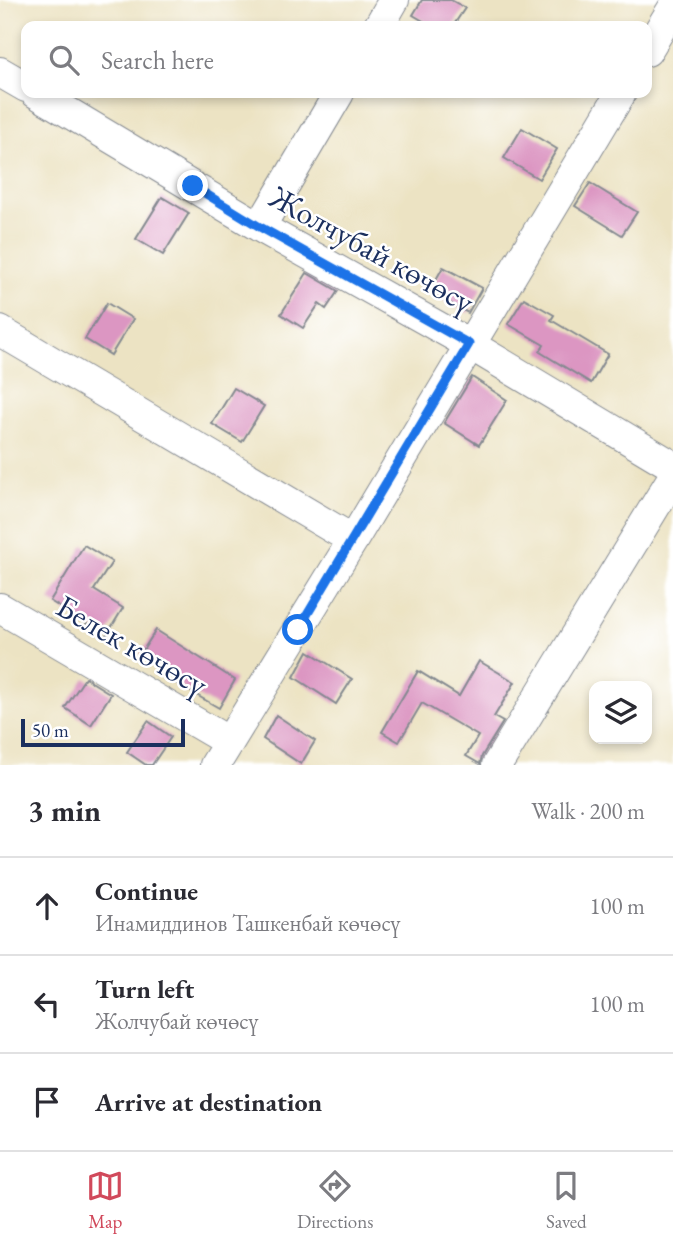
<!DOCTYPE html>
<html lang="en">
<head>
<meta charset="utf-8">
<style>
	:root { --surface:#fff; --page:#f7f7f7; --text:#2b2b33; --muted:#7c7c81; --line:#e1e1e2; --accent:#d1495b }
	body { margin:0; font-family:"EB Garamond",serif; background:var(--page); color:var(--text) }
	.controls { position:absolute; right:21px; bottom:21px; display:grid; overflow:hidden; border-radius:14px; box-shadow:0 4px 10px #0003 }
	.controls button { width:63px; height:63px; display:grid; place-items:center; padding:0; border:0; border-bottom:2px solid var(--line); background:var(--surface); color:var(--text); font:35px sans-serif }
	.scale { position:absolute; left:21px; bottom:18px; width:164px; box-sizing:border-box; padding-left:7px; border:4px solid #1b2f5e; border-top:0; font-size:19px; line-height:24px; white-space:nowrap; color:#1b2f5e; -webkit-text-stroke:5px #fff; paint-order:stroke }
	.stop { position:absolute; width:21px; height:21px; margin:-16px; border:5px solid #1a73e8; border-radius:50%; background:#fff }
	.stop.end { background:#1a73e8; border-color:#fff; box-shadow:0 2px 7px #0008 }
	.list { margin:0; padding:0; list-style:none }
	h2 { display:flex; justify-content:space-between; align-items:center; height:91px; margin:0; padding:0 28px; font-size:30px }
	h2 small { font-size:23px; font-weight:400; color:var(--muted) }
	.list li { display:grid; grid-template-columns:46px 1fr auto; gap:21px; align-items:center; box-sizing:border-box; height:98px; padding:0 28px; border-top:2px solid var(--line) }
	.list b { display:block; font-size:26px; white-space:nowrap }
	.list p { margin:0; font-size:23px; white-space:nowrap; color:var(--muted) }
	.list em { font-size:23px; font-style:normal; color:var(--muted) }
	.icon { flex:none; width:38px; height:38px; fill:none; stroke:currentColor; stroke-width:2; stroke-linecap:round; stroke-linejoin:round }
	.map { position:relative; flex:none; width:673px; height:765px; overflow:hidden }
	.search { position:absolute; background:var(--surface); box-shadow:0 4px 10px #0003; left:21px; right:21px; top:21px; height:77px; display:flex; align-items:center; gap:18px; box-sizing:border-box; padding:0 24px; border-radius:14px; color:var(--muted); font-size:26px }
	.sheet { height:385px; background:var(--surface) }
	nav { display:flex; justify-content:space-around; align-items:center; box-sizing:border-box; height:98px; border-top:2px solid var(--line); background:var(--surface); font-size:19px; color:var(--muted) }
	nav a { display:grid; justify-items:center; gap:4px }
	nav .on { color:var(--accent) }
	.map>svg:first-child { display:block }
</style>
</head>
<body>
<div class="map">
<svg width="673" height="765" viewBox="0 0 673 765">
	<rect width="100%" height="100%" fill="#fff"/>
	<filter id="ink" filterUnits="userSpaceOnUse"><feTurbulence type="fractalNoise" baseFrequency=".0143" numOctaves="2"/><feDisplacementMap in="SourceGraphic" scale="14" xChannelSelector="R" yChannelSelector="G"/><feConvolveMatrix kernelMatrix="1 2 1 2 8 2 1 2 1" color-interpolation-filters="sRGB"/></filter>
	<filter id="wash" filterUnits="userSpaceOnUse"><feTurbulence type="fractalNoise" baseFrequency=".00686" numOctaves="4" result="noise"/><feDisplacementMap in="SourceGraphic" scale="28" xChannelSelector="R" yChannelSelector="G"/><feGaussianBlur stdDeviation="1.57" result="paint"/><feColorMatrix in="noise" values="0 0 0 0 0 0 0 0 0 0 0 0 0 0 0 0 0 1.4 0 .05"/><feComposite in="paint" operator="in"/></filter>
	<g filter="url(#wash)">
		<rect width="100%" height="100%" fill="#ece3c3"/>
		<g id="blocks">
			<path fill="#dc96c2" d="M422,0H451L465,8L453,26H432L413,15Z
				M522,128L557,149L539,179L504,158Z
				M590,183L637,212L622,235L575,206Z
				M162,197L189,213L163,255L136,239Z
				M443,267L482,288L468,313L429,292Z
				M307,273L338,291L326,309L319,304L303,328L281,314Z
				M524,298L554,315L551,320L608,354L591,383L540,352L544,345L508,324Z
				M107,303L133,319L111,355L85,339Z
				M472,377L507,400L479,445L444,423Z
				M234,388L264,406L242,442L212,424Z
				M84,545L112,562L94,590L123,608L106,636L50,601Z
				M156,630L235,680L219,708L172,681L175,676L140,655Z
				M308,651L352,679L336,704L294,677Z
				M479,661L515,682L494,717L503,722L482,756L480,764L466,756L478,736L422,703L399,742L382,732L418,671L459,696Z
				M85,678L111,694L91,725L65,708Z
				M276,715L315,741L301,764L263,739Z
				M148,721L171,737L152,765H146L127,752Z"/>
		</g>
	</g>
	<g filter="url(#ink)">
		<use href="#blocks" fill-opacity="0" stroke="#848990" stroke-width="2"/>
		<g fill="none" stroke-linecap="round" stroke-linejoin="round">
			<defs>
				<path id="minor" d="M379,26L394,0
					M647,51L673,8
					M0,72L26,87
					M36,93L260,227L469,344L673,466
					M260,227L339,93
					M0,331L353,540
					M0,608L229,742
					M215,765L353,540L621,93
					M497,765L673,477"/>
			</defs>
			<use href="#minor" stroke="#848990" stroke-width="32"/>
			<use href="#minor" stroke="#fff" stroke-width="30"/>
		</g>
	</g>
	<g fill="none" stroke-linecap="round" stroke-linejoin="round" filter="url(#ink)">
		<path stroke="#1a73e8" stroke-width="9" d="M193,186L260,227L469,344L298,630"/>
	</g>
	<g text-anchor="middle" stroke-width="5" stroke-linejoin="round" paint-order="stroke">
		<g font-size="32" fill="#1b2f5e" stroke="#fff">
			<text transform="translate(372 249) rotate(29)" y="11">Жолчубай көчөсү</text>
			<text transform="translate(132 645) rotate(30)" y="11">Белек көчөсү</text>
		</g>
	</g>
</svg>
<div class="controls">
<button><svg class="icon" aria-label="layers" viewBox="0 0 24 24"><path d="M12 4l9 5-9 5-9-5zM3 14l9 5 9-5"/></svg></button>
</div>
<div class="scale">50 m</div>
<div class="stop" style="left:298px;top:630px"></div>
<div class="stop end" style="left:193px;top:186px"></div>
<div class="search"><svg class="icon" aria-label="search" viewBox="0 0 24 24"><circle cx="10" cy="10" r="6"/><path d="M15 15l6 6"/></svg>Search here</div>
</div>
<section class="sheet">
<h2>3 min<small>Walk · 200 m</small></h2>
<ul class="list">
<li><svg class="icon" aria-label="ahead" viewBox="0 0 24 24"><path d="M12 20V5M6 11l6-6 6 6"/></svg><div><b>Continue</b><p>Инамиддинов Ташкенбай көчөсү</p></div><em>100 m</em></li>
<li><svg class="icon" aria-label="left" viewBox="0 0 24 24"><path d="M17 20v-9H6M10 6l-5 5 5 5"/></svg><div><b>Turn left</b><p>Жолчубай көчөсү</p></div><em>100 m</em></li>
<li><svg class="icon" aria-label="arrive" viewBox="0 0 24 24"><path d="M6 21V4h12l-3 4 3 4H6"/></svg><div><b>Arrive at destination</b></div></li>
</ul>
</section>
<nav>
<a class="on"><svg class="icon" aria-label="map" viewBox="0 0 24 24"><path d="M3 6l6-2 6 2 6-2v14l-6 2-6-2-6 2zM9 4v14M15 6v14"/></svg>Map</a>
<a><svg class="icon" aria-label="directions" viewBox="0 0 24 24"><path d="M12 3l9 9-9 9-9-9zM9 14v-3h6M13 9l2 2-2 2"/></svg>Directions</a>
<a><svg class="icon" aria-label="saved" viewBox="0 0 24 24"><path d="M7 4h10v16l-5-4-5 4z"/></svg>Saved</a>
</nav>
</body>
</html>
